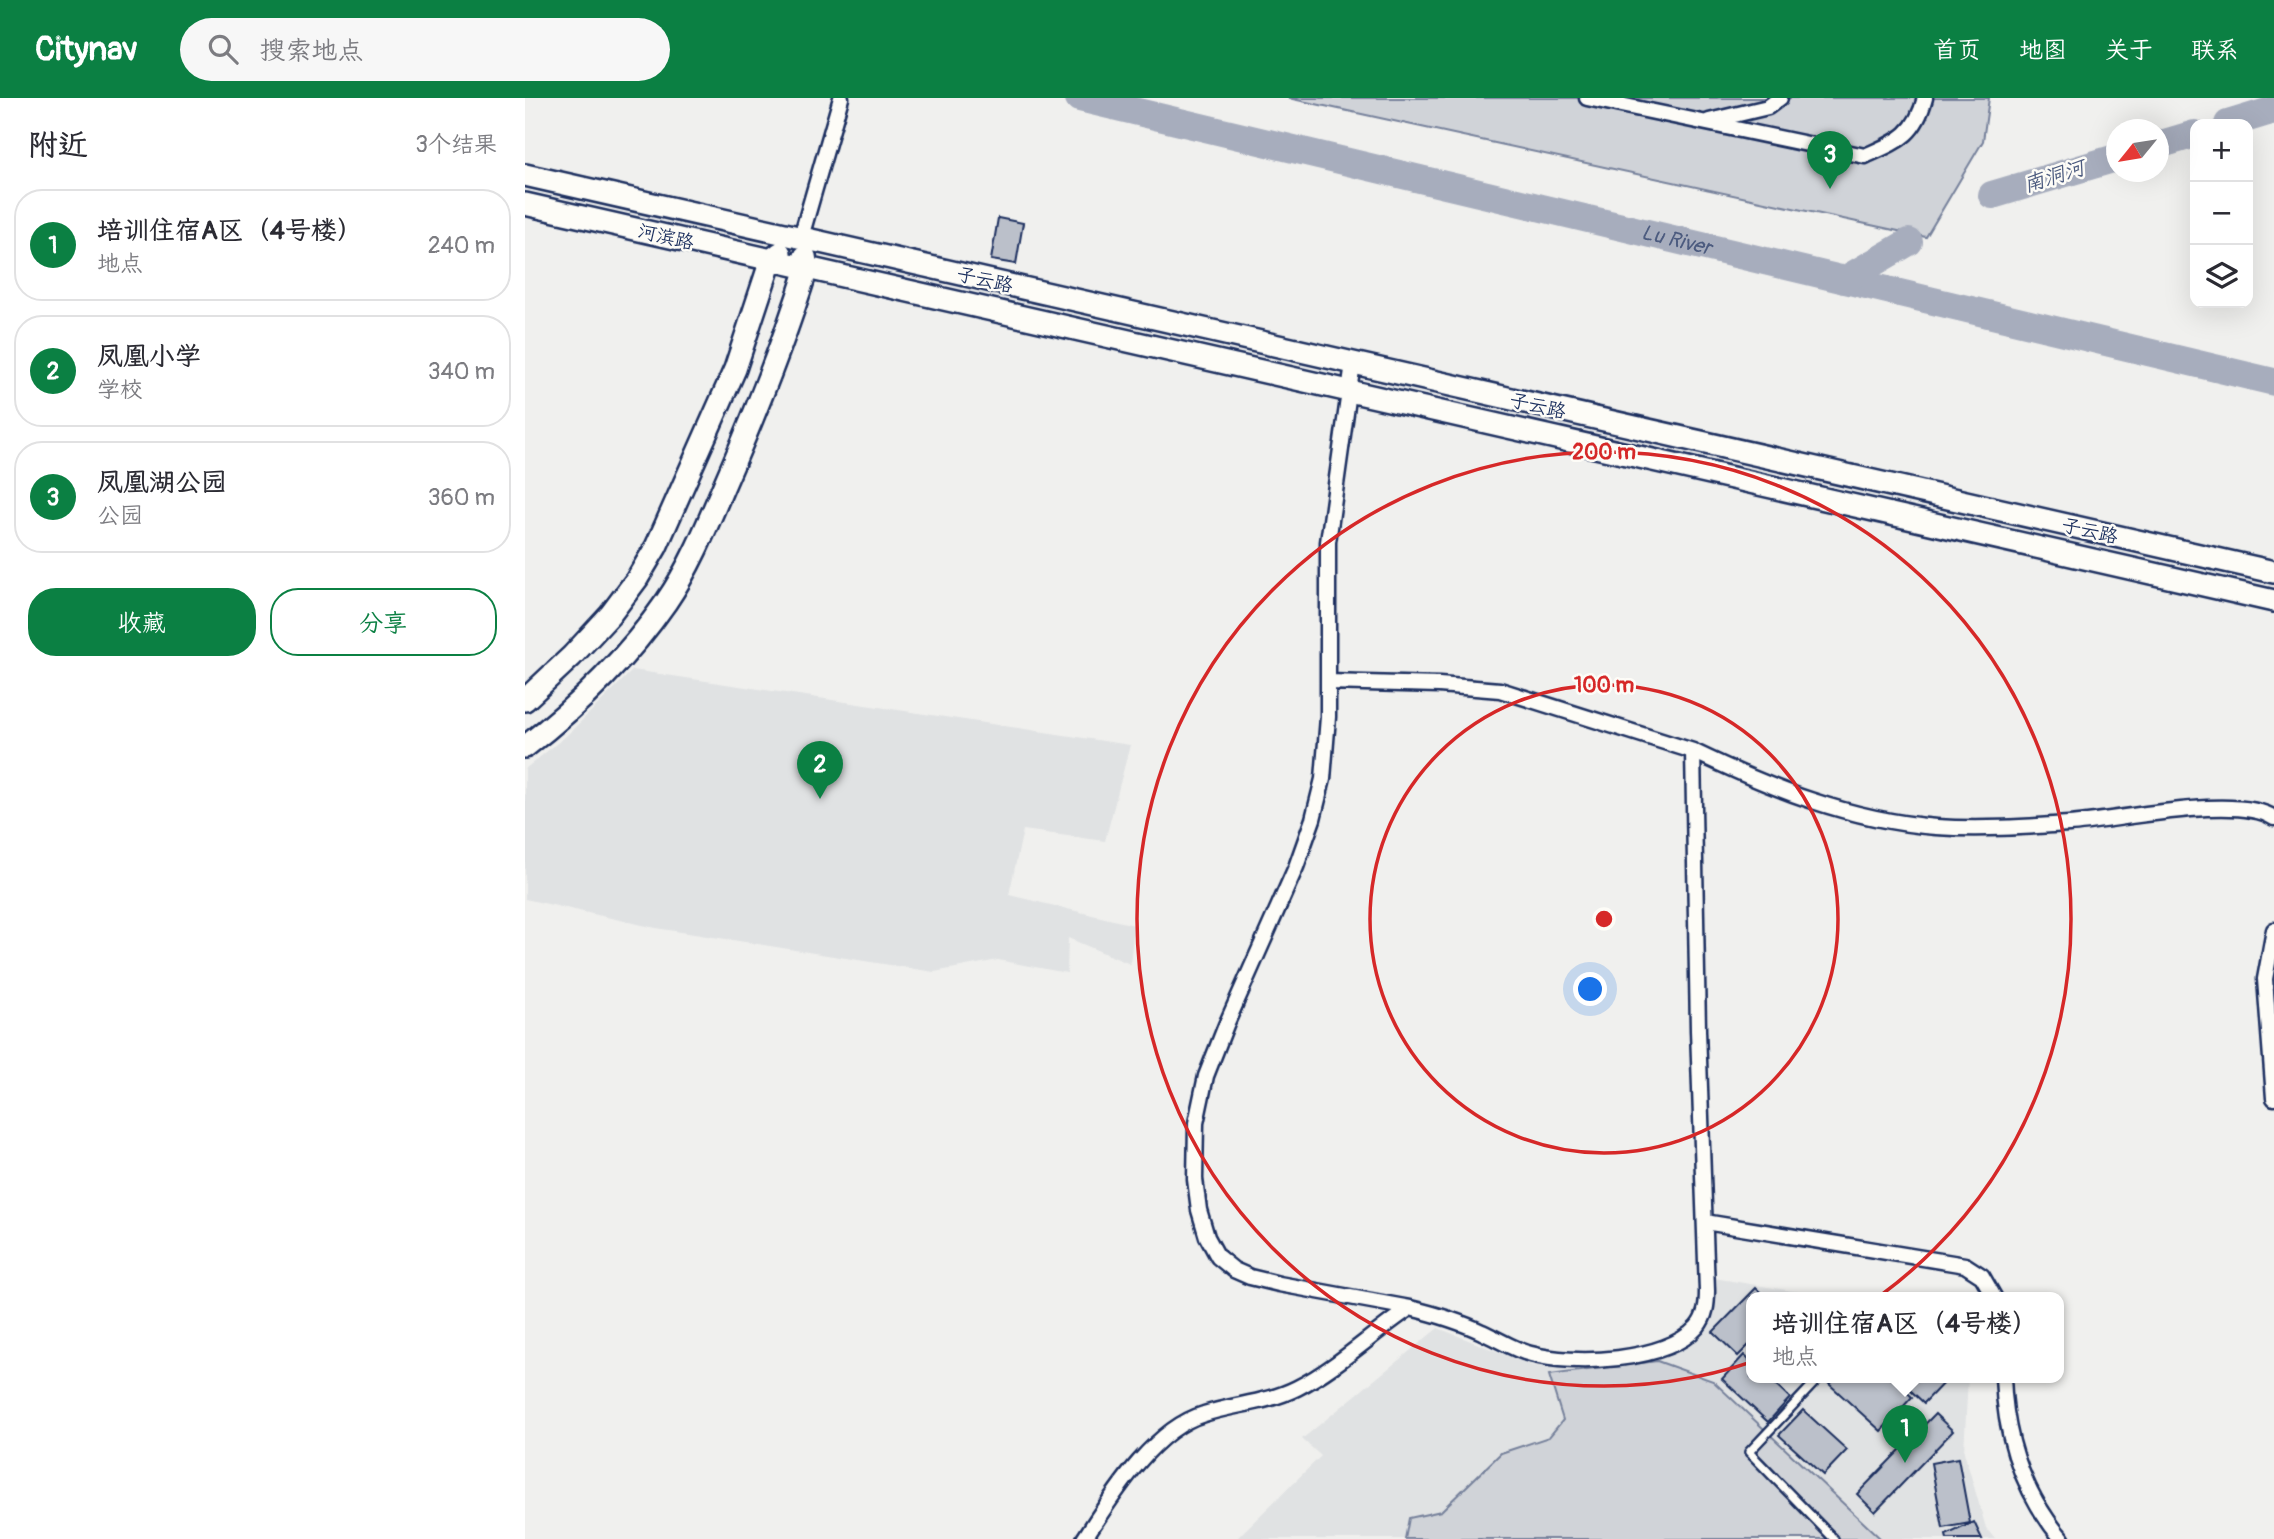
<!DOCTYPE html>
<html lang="zh">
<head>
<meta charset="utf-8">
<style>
	:root { --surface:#fff; --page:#f7f7f7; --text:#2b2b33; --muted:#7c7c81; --line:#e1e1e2; --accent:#0b8043 }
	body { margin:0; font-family:Pangolin,"LXGW WenKai TC",sans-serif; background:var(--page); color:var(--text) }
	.controls { position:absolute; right:21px; top:21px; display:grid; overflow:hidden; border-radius:14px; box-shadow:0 7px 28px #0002 }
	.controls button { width:63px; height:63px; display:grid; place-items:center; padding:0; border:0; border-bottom:2px solid var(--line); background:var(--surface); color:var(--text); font:35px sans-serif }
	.compass { position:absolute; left:1581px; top:21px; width:63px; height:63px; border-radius:50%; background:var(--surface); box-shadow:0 7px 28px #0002; rotate:240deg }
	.you { position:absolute; left:1066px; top:892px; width:24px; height:24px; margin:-18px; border:5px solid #fff; border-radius:50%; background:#1a73e8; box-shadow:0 0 0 10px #1a73e833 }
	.badge { display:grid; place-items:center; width:46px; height:46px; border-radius:50%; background:var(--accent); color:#fff; font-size:23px; font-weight:700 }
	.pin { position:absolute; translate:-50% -58px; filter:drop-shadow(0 2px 4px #0008) }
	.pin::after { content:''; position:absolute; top:37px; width:24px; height:21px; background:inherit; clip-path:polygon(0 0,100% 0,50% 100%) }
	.popup { position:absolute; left:1221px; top:1194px; width:318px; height:91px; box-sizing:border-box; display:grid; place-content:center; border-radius:14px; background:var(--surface); filter:drop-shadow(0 2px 5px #0005); font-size:23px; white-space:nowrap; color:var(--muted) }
	.popup b { font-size:26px; color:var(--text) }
	.popup::after { content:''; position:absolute; left:50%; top:100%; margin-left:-14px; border:14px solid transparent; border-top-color:var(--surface) }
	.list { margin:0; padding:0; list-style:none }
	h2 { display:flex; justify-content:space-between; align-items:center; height:91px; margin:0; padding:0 28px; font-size:30px }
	h2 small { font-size:23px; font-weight:400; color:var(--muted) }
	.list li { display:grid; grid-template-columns:46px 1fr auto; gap:21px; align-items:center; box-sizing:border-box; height:112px; margin:0 14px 14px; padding:0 14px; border:2px solid var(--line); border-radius:28px }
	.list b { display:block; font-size:26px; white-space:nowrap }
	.list p { margin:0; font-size:23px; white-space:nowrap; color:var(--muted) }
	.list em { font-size:23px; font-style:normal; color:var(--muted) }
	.actions { display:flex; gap:14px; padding:21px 28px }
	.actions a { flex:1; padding:16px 0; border:2px solid var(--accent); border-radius:28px; text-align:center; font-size:24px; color:var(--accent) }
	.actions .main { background:var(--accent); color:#fff }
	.icon { flex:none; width:38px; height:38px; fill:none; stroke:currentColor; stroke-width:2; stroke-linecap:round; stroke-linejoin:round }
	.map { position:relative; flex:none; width:1749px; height:1441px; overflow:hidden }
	header { display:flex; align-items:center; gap:42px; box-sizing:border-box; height:98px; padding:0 35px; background:var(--accent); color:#fff }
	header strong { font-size:33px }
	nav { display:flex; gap:38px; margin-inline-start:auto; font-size:24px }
	.search { width:490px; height:63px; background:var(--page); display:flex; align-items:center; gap:18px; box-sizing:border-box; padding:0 24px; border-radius:38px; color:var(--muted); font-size:26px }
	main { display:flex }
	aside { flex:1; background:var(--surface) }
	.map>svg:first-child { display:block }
</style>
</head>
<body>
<header>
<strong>Citynav</strong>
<div class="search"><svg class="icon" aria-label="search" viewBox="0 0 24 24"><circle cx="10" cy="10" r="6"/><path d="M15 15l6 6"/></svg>搜索地点</div>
<nav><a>首页</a><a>地图</a><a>关于</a><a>联系</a></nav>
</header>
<main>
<aside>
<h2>附近<small>3个结果</small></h2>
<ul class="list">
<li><span class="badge">1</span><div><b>培训住宿A区（4号楼）</b><p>地点</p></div><em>240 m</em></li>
<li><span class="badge">2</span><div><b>凤凰小学</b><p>学校</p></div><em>340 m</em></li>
<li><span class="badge">3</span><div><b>凤凰湖公园</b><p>公园</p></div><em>360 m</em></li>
</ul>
<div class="actions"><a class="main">收藏</a><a>分享</a></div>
</aside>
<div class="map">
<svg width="1749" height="1441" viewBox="0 0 1749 1441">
	<rect width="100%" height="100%" fill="#f0f0ee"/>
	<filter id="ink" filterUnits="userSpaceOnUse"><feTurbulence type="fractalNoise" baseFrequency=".0143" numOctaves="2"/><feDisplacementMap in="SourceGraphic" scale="14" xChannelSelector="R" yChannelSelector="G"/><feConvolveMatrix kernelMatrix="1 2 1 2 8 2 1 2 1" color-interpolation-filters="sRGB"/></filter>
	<g filter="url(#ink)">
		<path fill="#e0e2e3" d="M108,572L605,647L580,743L498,732L484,797L609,827L605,866L543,840L542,875L473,862L409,874L131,830L0,801V671L41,638Z
			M1189,1180L1303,1199H1226V1279H1443L1439,1354L1461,1430L1470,1441H715L713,1439L796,1358L777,1341L913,1230L1009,1268L1036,1269L1089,1265L1150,1251L1186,1207Z"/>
		<path fill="#d0d3d8" stroke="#76819b" stroke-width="2" d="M763,0H1464L1458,43L1401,139Z
			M1132,1263L1188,1283L1356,1441H880L884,1420L916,1413L976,1355L1024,1339L1038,1322L1024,1277Z"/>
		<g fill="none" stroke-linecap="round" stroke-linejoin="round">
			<g stroke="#a7adbd" stroke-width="28">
				<path id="s1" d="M554,0L1749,284"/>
				<path d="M1703,26L1749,12"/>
				<path d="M1633,47L1670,36"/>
				<path d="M1467,97L1591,60"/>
				<path d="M1319,182L1384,144"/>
			</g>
		</g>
		<path fill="#bbc0ca" stroke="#1b2f5e" stroke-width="2" d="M473,120L498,125L491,166L466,162Z
			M1231,1190L1240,1199H1226V1245L1213,1258L1188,1234Z
			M1219,1257L1226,1264V1279H1243L1265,1300L1243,1324L1197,1281Z
			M1311,1279H1366L1387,1299L1356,1333L1304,1286Z
			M1371,1279H1424L1399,1305Z
			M1278,1312L1322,1352L1298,1377L1254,1337Z
			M1410,1316L1428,1333L1350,1414L1332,1396Z
			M1433,1360L1445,1425L1418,1430L1406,1365Z
			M1449,1424L1457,1441H1422L1421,1437Z"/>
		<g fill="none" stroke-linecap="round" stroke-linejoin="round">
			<defs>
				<path id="lane" d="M1295,1279L1224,1354L1309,1441"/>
				<path id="street" d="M1062,0L1340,58C1373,43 1390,38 1400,0
					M1184,23L1243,9L1255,0
					M276,139L316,0
					M803,584L914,587L975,592L1168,653L1173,932L1182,1193C1182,1206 1181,1218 1172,1229C1141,1264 1048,1268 1006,1256C989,1252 973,1241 957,1234C934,1223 910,1216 885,1210
					M1168,653C1245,690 1324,722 1411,729C1455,732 1500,729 1544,726C1591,723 1713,695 1749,720
					M1749,832L1740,881L1749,1000
					M1180,1124L1440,1167L1457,1178L1469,1199
					M1478,1279C1480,1340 1498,1395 1537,1441
					M559,1441C587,1398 628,1331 679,1316C710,1306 742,1305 772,1290C813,1269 848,1235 885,1210L754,1186L725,1179L709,1172L693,1159L682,1139L674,1112L670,1081L671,1025L681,978L701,927L771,769L788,721L798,681L803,619V444L828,265"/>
				<path id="secondary" d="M0,77L1749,474
					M0,106L1749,503
					M0,602L47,558L85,517L112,481L131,449L210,271L246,162L255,155
					M0,649C53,608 103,559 141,504C166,468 183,425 200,385C231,314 259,244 282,170L280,158"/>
			</defs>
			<use href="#lane" stroke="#1b2f5e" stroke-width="12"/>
			<use href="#street" stroke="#1b2f5e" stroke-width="19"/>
			<use href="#secondary" stroke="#1b2f5e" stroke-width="26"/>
			<use href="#lane" stroke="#fdfcf7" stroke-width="7"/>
			<use href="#street" stroke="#fdfcf7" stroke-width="14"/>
			<use href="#secondary" stroke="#fdfcf7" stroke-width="21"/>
		</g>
	</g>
	<g fill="none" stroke="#d62828" stroke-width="3.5">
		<circle cx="1079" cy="821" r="234"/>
		<circle cx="1079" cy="821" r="467"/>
	</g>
	<g text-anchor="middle" stroke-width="5" stroke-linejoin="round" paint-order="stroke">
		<g font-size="19" fill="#1b2f5e" stroke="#fdfcf7">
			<text transform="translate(141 138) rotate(13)" y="7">河滨路</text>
			<text transform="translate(460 181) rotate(13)" y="7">子云路</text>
			<text transform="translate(1013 307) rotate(13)" y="7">子云路</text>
			<text transform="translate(1565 432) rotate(13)" y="7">子云路</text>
		</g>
		<g font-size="21" font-style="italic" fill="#4c5b7f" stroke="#fdfcf7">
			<text transform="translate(1529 78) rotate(-17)" y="7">南洞河</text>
			<text dy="7" stroke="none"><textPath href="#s1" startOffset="614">Lu River</textPath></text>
		</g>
	</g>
	<circle cx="1079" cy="821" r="10" fill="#d62828" stroke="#fdfcf7" stroke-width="3.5"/>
	<g font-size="21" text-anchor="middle" font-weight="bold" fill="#d62828" stroke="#fdfcf7" stroke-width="5" stroke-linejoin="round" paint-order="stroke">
		<text x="1079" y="361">200 m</text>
		<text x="1079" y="594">100 m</text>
	</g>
</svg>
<div class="controls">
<button>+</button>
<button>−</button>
<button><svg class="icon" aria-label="layers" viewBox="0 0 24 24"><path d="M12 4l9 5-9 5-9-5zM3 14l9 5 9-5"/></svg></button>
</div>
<svg class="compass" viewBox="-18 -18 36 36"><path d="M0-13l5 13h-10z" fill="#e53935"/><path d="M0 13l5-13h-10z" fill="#7c7c81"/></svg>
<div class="you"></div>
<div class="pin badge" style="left:1380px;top:1365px">1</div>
<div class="popup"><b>培训住宿A区（4号楼）</b>地点</div>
<div class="pin badge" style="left:295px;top:701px">2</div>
<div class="pin badge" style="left:1305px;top:91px">3</div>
</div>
</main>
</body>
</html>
